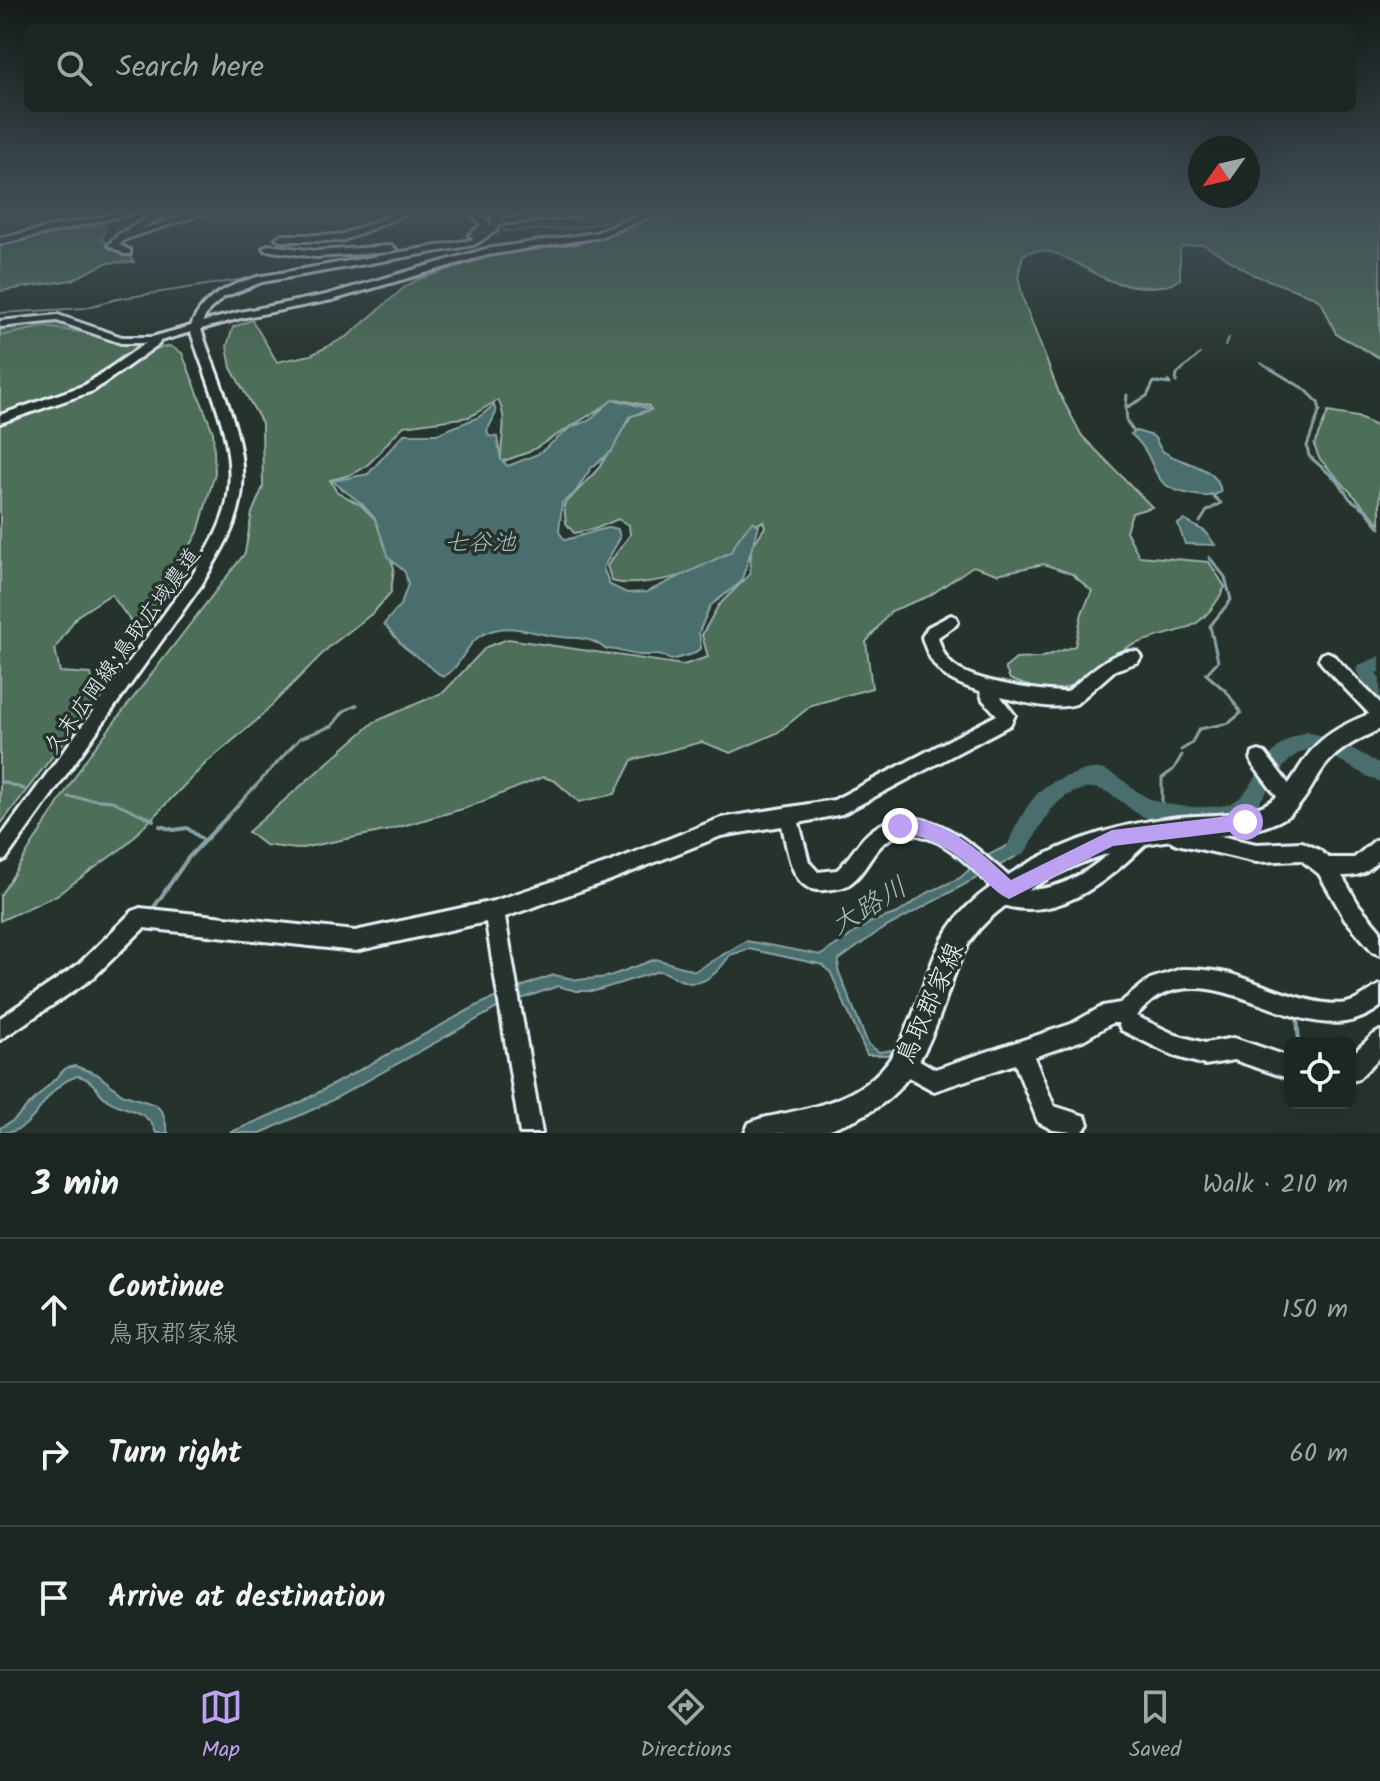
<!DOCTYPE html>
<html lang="en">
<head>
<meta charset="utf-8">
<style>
	:root { --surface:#1c2622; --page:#252e2a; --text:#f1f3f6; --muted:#a0a5a5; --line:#3a4340; --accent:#bca0f2 }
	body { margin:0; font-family:Kalam,"Klee One",sans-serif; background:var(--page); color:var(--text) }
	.controls { position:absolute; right:24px; bottom:24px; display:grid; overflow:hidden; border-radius:12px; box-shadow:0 8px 32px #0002 }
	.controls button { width:72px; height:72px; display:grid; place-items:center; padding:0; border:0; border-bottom:2px solid var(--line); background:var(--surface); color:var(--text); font:40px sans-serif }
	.compass { position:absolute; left:1188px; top:136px; width:72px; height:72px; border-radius:50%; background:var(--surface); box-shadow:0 8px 32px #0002; rotate:236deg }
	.stop { position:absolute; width:24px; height:24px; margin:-18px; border:6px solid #bca0f2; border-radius:50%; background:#fff }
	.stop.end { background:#bca0f2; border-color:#fff; box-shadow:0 2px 8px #0008 }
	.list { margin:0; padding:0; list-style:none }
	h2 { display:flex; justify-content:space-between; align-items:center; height:104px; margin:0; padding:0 32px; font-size:34px }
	h2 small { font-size:26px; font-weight:400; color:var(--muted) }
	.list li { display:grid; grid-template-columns:52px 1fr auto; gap:24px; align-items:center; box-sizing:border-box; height:144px; padding:0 32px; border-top:2px solid var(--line) }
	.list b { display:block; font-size:30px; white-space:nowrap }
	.list p { margin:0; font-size:26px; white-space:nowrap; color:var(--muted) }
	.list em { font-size:26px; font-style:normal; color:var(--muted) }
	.icon { flex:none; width:44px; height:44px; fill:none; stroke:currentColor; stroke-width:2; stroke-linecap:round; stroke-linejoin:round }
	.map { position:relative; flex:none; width:1380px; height:1133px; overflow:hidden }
	.search { position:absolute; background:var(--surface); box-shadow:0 8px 32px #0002; left:24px; right:24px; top:24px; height:88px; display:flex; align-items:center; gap:20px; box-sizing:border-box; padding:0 28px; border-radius:12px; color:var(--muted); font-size:30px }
	.sheet { height:536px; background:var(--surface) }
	nav { display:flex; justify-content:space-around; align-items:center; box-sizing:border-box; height:112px; border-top:2px solid var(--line); background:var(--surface); font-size:22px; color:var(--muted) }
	nav a { display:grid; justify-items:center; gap:4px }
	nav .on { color:var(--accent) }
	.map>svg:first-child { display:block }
</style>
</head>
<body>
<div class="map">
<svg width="1380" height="1133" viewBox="0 0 1380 1133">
	<rect width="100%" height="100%" fill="#26332d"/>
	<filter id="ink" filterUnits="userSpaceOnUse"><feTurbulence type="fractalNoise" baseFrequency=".0125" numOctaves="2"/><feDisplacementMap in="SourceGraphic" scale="16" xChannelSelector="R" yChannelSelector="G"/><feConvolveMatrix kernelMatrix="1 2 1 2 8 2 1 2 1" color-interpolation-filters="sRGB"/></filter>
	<g filter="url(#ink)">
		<path fill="#4d6e58" stroke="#9ab0a8" stroke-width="2" d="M689,213H1380V358L1336,334L1322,303L1312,296L1254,275L1203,244L1180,247V279C1171,287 1162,286 1150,287C1135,287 1120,285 1106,279C1081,268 1050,240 1023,255L1018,276L1023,299L1059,393L1082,436L1152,507L1132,513L1126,531L1139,556L1209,562L1225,587C1198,639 1179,626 1130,646C1121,649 1113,658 1105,664C1071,691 1052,698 1010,679L1005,668L1016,659L1040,658L1075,646L1082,613L1092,591L1072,574L1044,564L997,574L973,566L929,596L891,611L866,642L872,688L812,705L777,733L731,753L702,742L632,760L615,794L579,802L555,781L543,777L466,808L385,831L297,849L265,845L248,832L374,722L444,692L486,647L508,639L683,665L708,657L702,635L718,606L750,574L751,548L765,527L763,521C746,530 743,549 726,560C704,573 635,589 612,581L607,566L630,535L629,525L618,519L595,529L574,533L566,523L564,505L598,469L631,416L651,410L649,406L616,399L529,452L501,462C500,440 509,419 498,400L469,417L404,426C373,453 376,472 330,480L336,491L362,506L377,521L394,568L391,592L374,612L329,647L256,721L206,763L125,846L57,895L0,921V896L86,759L245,553L252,513L263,487L262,423L231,368L227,346L233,327L252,320L277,362L311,355L348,336L406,286L419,279L488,257L552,244L575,245Z
			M106,225L102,240L128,254L134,262L106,263L72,280L0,291V243Z
			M58,320L146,345L89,386L0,418V326Z
			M170,346L182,353L213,432L215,473L198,532L150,618L132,623L111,594L77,616L55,649L60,672L91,674L96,699L0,825V421L67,398L138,352Z
			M1328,412L1357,417L1380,428V524L1319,458L1314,445Z"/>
		<path fill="#4a6e6d" stroke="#89a2a5" stroke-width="2" d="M613,399L650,409L629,417L612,451L591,468L574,494L562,503L559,532L565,540L610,527L618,529L620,538L603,568L610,585L627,593L647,592L731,552C738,539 742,532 753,521L759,526L741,582L710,606L699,632L701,648L693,654L671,660C657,652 653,656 639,655C627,654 618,649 605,649C588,634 574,640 553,636C527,632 505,621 480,636C463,647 462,667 443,677L403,646L384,624L401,604L408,584L405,572L389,558L375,519L362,504L332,481L368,474L404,434H437L479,417L494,405L496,413L487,431L489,436L497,437L501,460L508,466L538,454L573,426L588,421Z
			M1136,431L1153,436C1159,442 1157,447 1164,452C1183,465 1217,465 1221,492C1209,498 1203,496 1190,494C1144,486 1162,460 1131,434Z
			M1184,520L1206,532L1215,545L1185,544L1178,524Z
			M1024,830L1033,832L1017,856L879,931L839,960L838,970L868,1044L879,1052L900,1049L899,1055H867L831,973L823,965L749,949L730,955C720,970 703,989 683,981C674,978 668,972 659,971L595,991H576L558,986L501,1006L325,1104L261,1133H229L301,1102L480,1004L536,981L554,975L578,980L607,977L656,959L695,971L746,941L821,955L871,922L898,913L927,893L960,878L982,858L1019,840Z
			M75,1066L97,1074L122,1094L156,1105L163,1113L168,1133H156C148,1109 128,1112 109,1101C97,1093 94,1079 78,1076C39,1087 41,1133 0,1133V1128L14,1120L66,1068Z"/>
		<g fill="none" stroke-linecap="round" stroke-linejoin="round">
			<path stroke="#89a2a5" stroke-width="2" d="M506,223L503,231L577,228L642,213
				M0,313L85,308L117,299L251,278
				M0,336L44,327L95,334
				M1225,346L1229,338
				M1261,363L1274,371
				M1181,371L1200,354"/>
			<path stroke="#89a2a5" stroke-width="3" d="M1271,369L1306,390L1318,402L1320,410L1307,446L1309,456L1339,482L1350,499L1365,509L1380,528
				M1176,382L1177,374L1183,369
				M1126,406L1127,395
				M1134,432L1127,422L1126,408L1147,396L1154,382L1170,384L1168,381
				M1200,522L1207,511L1221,503L1211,494
				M1181,750L1191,744L1199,729L1229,723L1241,713L1227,692L1206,674L1218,661L1210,626L1231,600L1225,577L1209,557
				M0,781L24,789
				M68,797L112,801L151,819
				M1162,806V778L1173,770L1182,755
				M225,819L300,738L332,726L344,711L357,705"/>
			<path stroke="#89a2a5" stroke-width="4" d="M147,817L153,820
				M160,826L174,830L187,828L202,839
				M1097,834L1113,829
				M152,910L188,858L227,817
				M942,943V937L951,927
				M1297,1016L1299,1043"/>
			<path fill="#4a6e6d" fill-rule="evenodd" d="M1380,656V672L1376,673L1380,679V704L1374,702L1356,670L1359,665Z
				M1307,732L1335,739L1380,764V782C1359,775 1334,753 1315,750C1285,745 1269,799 1248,814C1238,822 1226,825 1214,825C1192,827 1168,825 1147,818C1125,810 1109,782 1083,789C1049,798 1042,828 1024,854L1017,857L1010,854L1007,847C1014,828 1029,798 1046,786C1054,780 1065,777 1074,774C1084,770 1093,767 1104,770C1122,776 1133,791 1150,799C1167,807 1211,810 1229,804C1260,792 1259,744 1307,732Z"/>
			<defs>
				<path id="minor" d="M117,213H133L0,244V238Z
					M157,213H168L139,230L192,213H205L126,239L119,245L130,250V254H124L108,245L119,234Z
					M397,213H409L342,241H281L276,238L281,235H341Z
					M472,213H481L490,225L493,217L490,213H499L502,219L553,213H580L576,216L499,224L496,231L474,245L262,282L224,297L209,310L202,322L240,312L326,295L486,249L595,233L647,213H659L600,237L487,255L332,300L241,318L201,329C219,386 255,450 238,511C231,537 215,561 202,584L6,859L0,862V838L192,576C204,555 218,534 225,510C242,450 208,388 191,332L160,341L159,344L93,391L0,423V415L85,385L146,343H121L57,321L0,327V321L58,315L122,337H152L191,326C203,296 228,286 257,277L471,240L474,238L469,235L481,225Z
					M268,245L316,251L391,246L396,249L391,252L316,257L265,250L263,248Z
					M951,615L956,617L958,621L956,625L938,637C941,649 946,661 957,668C977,682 1041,692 1067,692C1084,678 1114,646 1138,652L1141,657L1138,662L1115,670L1076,704C1053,711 1023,702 1001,697L1015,715L1010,725L842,814L799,823L809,862L818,872L837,870C851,858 859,838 875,828C916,801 961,834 992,862C1001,870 1013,878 1018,889C1067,895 1102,860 1136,830L1142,827L1148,830L1151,836L1148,842C1107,881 1055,927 994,902L992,895L994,889C970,866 937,829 901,835C874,839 869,872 848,885C841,889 832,889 824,890C791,894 788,850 782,826L721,836L608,881L505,917L542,1133H520L486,922L355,951L144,928L93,978L0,1040V1018L79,964L133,911L140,908L355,931L494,901L608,863L721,818L834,800L997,715L983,700L980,691C947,681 932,672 922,637L928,627Z
					M1327,652L1332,654L1380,703V721L1374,719L1322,664L1319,659L1322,654Z
					M1259,751L1265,753L1297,795L1300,801L1297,807L1291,809L1285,807L1253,765L1251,759L1253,753Z
					M1177,826L1256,844L1302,842L1319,850L1329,858H1354L1374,841L1380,838V859C1365,873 1362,876 1342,876L1359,905L1380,930V955L1373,952L1345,919L1319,874L1301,860L1256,862L1177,844L1171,841L1168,835L1171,829Z
					M1181,969C1198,969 1214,970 1231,974C1260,983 1325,1013 1353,1001C1363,998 1370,989 1380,985V1007C1310,1060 1231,960 1159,996C1151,1000 1143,1009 1136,1016L1176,1035L1205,1043L1234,1038L1290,1057V1079L1234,1060L1205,1065L1174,1056L1121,1030L1118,1023H1112L1083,1040L1034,1057L1054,1106L1085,1116L1088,1124L1082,1133L1053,1130L1038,1122L1015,1064L934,1091L899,1072L896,1064L899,1056L907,1053L935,1069L1071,1024L1103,1006L1120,1003L1150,979Z
					M1380,1031V1057L1358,1079L1350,1082V1056L1373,1035Z"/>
				<path id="major" d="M1380,710V729C1360,739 1339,748 1325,766C1310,786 1304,809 1279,821C1244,837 1210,836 1172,840C1105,848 1037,875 986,922C963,944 955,972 945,1001C926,1056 904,1102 846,1123C837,1126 827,1131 817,1133C794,1133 768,1133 745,1133L749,1123L759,1119C793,1111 833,1106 862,1086C917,1049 916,980 949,929C960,912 975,898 991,887C1043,849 1108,825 1171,818C1202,814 1237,818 1266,804C1290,792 1296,768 1313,749C1329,730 1357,718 1380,710Z"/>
			</defs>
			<use href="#minor" stroke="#e8f1f8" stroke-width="6"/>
			<use href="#major" stroke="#e8f1f8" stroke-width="6"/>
			<use href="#minor" fill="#26332d" fill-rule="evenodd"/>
			<use href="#major" fill="#26332d" fill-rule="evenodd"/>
		</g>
	</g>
	<linearGradient id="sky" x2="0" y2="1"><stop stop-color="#151c19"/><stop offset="0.57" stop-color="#415057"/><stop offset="1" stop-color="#415057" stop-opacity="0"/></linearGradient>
	<rect width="1380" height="372" fill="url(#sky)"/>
	<path fill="#bca0f2" d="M1245,814L1253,822L1245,830L1113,846L1009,899C997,894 988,883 979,874C958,854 930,834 900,834L892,826L900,817C944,818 980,851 1011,880L1112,830Z"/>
	<g text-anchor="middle" stroke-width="7" stroke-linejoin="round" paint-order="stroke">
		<g font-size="22" fill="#e8f1f8" stroke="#26332d">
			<text transform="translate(121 650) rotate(-54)" y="8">久末広岡線;鳥取広域農道</text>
		</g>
		<g font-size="24" font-style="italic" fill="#a9bdc0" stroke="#26332d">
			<text x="480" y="550">七谷池</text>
		</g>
		<g font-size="26" fill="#e8f1f8" stroke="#26332d">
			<text transform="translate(929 1003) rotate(-66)" y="9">鳥取郡家線</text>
		</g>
		<g font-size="28" font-style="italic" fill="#a9bdc0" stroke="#26332d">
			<text transform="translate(868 905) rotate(-31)" y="10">大路川</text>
		</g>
	</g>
</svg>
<div class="controls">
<button><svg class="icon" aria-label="locate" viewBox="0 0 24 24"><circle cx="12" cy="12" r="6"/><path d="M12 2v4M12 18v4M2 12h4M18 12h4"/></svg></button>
</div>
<svg class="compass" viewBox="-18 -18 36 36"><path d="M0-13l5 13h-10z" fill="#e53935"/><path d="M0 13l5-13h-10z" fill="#a0a5a5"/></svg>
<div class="stop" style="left:1245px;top:822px"></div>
<div class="stop end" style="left:900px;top:826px"></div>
<div class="search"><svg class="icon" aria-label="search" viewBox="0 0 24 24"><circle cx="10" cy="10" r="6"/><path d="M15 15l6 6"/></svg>Search here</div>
</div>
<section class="sheet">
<h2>3 min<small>Walk · 210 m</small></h2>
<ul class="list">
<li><svg class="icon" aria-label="ahead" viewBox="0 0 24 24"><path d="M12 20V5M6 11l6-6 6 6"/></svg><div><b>Continue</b><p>鳥取郡家線</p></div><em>150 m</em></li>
<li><svg class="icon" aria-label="right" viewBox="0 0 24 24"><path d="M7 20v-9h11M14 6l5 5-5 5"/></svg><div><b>Turn right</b></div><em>60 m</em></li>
<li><svg class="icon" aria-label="arrive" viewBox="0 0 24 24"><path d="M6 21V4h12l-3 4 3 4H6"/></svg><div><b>Arrive at destination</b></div></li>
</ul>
</section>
<nav>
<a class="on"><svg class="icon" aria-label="map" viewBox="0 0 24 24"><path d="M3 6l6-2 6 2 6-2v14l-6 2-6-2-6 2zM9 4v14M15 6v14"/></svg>Map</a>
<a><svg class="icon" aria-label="directions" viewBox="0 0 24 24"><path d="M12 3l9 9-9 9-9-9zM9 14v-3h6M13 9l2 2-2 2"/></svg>Directions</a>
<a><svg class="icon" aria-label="saved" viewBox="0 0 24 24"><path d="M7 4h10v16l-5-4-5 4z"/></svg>Saved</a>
</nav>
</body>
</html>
